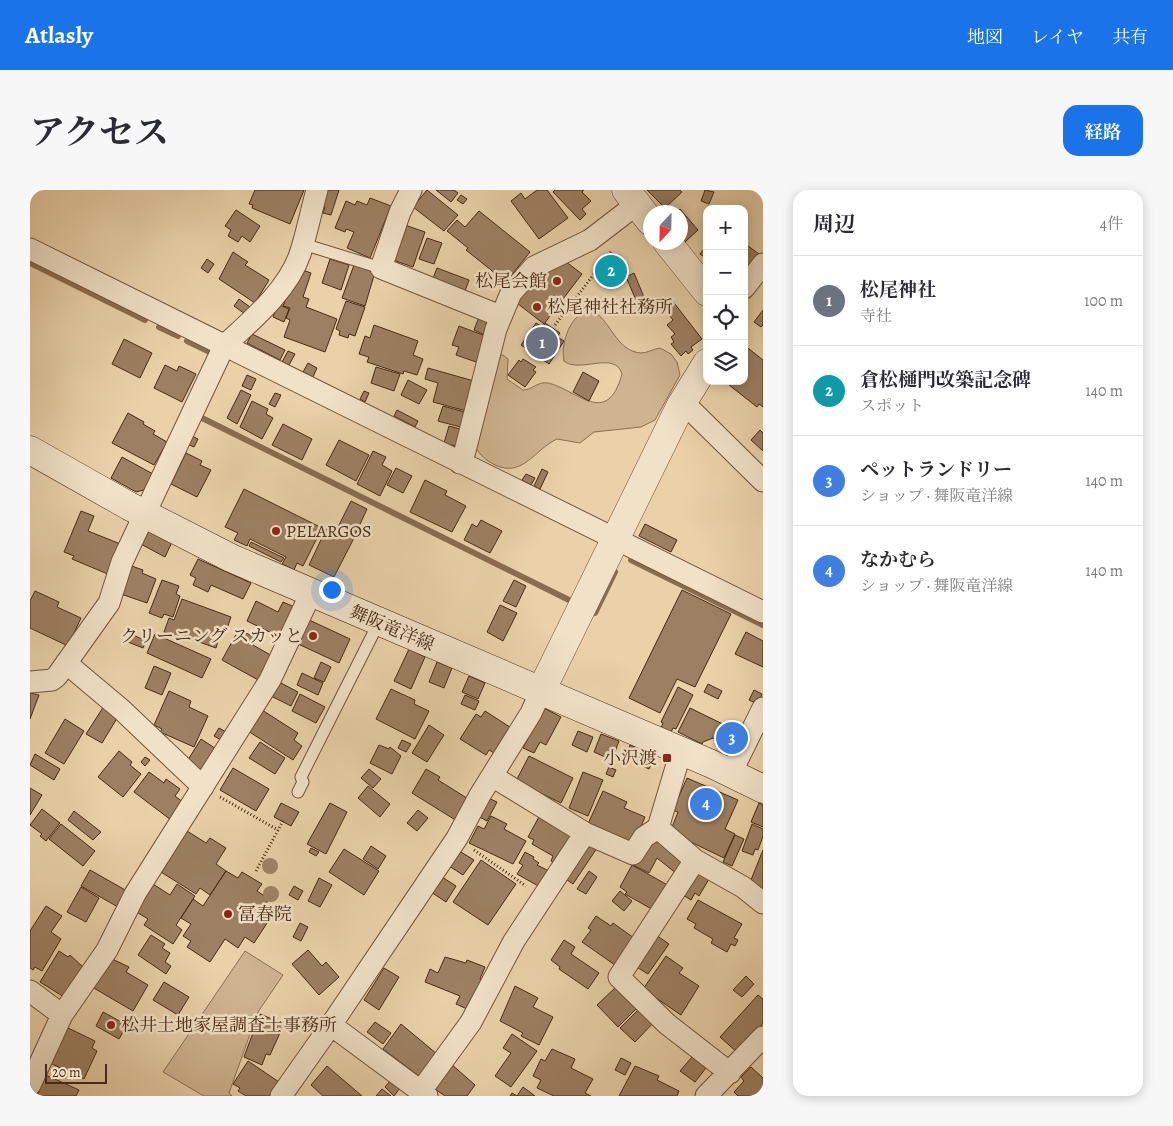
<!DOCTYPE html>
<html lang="ja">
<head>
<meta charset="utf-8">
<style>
	:root { --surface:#fff; --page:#f7f7f7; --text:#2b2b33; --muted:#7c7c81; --line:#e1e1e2; --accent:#1a73e8 }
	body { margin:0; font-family:Alegreya,"Noto Serif JP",serif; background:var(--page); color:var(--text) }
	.controls { position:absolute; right:15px; top:15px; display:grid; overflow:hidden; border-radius:10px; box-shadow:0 2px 12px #0003 }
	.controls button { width:45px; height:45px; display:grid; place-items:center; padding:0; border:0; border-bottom:1px solid var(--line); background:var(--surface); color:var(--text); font:25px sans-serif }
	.compass { position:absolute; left:613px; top:15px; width:45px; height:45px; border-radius:50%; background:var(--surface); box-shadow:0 2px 12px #0003; rotate:202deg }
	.scale { position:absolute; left:15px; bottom:12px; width:62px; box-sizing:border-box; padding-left:5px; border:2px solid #4a2916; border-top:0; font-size:14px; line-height:18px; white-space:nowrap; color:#4a2916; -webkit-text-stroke:4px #f1e1c7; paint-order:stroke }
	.you { position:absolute; left:301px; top:399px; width:18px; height:18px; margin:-12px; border:4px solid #fff; border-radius:50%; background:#1a73e8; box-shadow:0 0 0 8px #1a73e833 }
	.badge { display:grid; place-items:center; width:32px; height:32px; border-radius:50%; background:var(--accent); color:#fff; font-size:16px; font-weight:700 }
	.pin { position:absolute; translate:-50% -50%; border:2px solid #fff; box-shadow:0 1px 5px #0006 }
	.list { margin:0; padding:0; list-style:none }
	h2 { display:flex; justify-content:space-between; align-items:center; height:65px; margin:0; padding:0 20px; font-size:21px }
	h2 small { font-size:16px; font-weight:400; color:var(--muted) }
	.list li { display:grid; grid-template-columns:32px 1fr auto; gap:15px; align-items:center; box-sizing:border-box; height:90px; padding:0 20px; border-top:1px solid var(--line) }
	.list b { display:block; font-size:19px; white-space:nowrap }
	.list p { margin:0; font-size:16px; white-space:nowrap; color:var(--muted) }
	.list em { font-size:16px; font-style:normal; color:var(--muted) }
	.icon { flex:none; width:28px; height:28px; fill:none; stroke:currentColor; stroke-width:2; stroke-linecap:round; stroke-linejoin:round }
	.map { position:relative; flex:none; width:733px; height:906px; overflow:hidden; border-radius:15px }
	header { display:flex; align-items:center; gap:30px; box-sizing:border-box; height:70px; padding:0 25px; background:var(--accent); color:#fff }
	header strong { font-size:24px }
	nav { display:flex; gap:28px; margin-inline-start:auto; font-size:18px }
	.intro { display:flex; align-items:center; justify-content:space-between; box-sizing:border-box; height:120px; padding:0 30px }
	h1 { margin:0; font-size:35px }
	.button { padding:12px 22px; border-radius:15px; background:var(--accent); color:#fff; font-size:18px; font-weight:700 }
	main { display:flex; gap:30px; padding:0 30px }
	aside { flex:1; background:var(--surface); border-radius:15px; box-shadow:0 2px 12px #0003 }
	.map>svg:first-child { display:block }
</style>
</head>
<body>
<header>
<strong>Atlasly</strong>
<nav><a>地図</a><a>レイヤ</a><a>共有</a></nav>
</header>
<div class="intro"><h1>アクセス</h1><a class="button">経路</a></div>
<main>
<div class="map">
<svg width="733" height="906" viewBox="0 0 733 906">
	<rect width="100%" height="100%" fill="#ead1a9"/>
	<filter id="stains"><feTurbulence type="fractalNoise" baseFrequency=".004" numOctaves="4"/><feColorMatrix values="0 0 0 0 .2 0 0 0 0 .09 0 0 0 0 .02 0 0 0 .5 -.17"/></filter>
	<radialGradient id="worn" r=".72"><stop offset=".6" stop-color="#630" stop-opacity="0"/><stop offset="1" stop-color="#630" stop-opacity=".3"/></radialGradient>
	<path fill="#cfb490" stroke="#8c6e53" d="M561,120C581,129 585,161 611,163C617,163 623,159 630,158L641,164L647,172L650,185L625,230L611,237L564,242L550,253L527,249C505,259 493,288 465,275C456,270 450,266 445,256L467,166L473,165L478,169L477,189L493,200C502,200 508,191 518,193C546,199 577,239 592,184C585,160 549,184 534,171C530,153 541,122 561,120Z
		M215,761L253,785L228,822L199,903L202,906H174L133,882Z"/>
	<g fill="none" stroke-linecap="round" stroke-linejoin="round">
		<path stroke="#8a6c50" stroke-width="6" d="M0,73L115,130
			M129,137L148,146
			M157,151L182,163L180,168
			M168,226L539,410
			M601,370L733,435
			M562,422L565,423L585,382"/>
	</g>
	<path fill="#9d8062" stroke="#4a2916" d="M225,0H274L260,34L222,18L223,15L219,14Z
		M291,0H309L301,25L293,23L295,17L286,15Z
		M397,0L428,25L414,41L383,17Z
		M406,0H424L428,3L421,12Z
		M507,0H517L538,28L509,49L481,11L491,3L495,9Z
		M525,0H554L552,2L561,11L552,19L556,24L550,30L523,2Z
		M617,0H650L652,2L635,18Z
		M675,0L684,2L679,14L671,11Z
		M431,5L437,9L433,14L427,10Z
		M340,8L361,16L340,68L317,58L324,42L316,39L315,42L305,38L316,11L325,15L327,11L337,15Z
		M650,19L668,40L655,52L650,46V22H647Z
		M206,20L230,36L220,52L212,46L208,52L198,46L201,40L195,36Z
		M449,21L500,62L476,92L436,60L438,58L417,41L427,30L435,37Z
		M372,34L395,42L383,77L360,69Z
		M397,48L412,53L404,74L389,69Z
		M714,53L729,64L714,85Z
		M677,55V69L670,64Z
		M203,62L218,72L215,75L239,90L225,113L189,89Z
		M531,68L552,84L514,134L483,110L498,90L503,94L519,73Z
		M177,69L184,74L178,83L171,78Z
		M300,69L319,75L311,100L292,93Z
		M324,75L345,82L335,116L312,108Z
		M407,78L439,90L434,104L402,91Z
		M270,79L281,83L273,107L279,109L276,117L307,129L295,162L254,147L260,130L256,128L260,118L253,116L264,88Z
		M604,83L614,107L606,110L596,87Z
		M209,109L220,117L215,124L204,116Z
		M641,109L672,149L661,157L663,160L658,164L656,161L651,166L641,154L644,152L641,147L645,144L637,135L643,130L632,116Z
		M316,111L335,117L325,146L319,144L318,148L309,145L310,141L306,139Z
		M248,114L259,119L254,132L243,127Z
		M733,120V135L731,137L724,132Z
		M450,124L464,129L457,146L444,140Z
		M506,133L513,137L515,133L530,143L527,147L534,151L519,174L491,155Z
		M344,135L388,151L383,165L393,169L387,185L374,181L373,184L337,172L339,167L329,164L335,146L340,148Z
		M429,136L458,147L449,173L426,165L429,157L422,155Z
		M222,144L255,160L250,170L217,153Z
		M94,149L122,163L110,188L82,174Z
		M714,155L733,170V217L729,214L727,217L694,191H714Z
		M258,161L265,164L259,175L252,172Z
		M493,169L506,177L503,180L506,182L495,197L478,185L489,170L491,172Z
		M278,173L287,178L283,187L273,182Z
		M135,175L147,181L149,176L166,184L152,212L124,198Z
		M346,177L370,184L364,201L341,193Z
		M398,178L444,191L440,222L403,212L408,193L395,189Z
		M553,182L569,191L559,211L543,202Z
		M217,185L226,189L221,200L212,196Z
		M378,190L397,200L389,214L371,205Z
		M211,200L221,205L207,234L197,228Z
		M334,201L339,203L335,212L330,209Z
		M245,203L251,205L245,217L239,214Z
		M222,211L238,219L236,224L243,228L232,249L210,237Z
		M413,216L438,223L434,238L408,231Z
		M367,220L388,231L385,237L364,226Z
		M98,223L114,232L113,234L125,241L123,244L137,252L124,275L82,253Z
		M253,234L282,249L272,270L242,255Z
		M419,236L434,240L429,257L414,253Z
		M730,240L733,243V261L721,250Z
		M162,246L168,249L164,257L157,254Z
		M309,250L339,265L326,291L296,275Z
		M343,261L356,267L352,275L362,281L350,306L327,294Z
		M156,263L172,271L170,275L181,280L167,307L141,294Z
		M92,267L123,284L114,300L106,302L81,288Z
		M366,278L382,286L373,303L357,295Z
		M512,279L518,282L510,299L504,296Z
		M496,284L505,288L501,295L492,290Z
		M395,290L417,301L415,305L436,316L422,342L380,322Z
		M214,299L292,338L273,376L267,373L264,380L252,374L256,367L220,349L217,356L204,350L208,343L195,337Z
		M321,311L337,319L325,345L308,337Z
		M51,321L64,326L58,341L93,355L80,385L42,369L44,366L34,362Z
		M451,330L472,341L460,363L434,350L442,334L447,337Z
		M615,334L647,350L641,362L609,346Z
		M298,335L324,348L304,387L279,375Z
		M115,337L142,352L135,367L107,352Z
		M221,352L254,368L251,372L219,356Z
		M168,369L221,393L213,409L181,395L178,402L163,395L166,388L160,385Z
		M96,374L113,380L112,383L126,389L117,413L85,402Z
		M132,390L149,396L146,404L150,406L143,427L134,424L132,428L119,423Z
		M484,390L496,396L486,417L473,411Z
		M652,400L701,424L665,497L647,489L630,523L599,508Z
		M5,401L29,412L27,417L51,428L38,456L0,438V411Z
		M152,409L201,427L195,444L191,442L186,458L155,447L154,451L134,442L139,428L144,430Z
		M226,411L248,422L253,412L269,419L254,449L217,431Z
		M470,415L487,423L473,451L457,442Z
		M277,429L320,449L309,473L266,453Z
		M209,439L227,449L223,455L244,467L230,491L192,470Z
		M716,442L733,451V477L705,464Z
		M101,444L116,451L113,458L98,452Z
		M125,444L181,469L172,488L117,463Z
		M379,459L395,467L381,499L364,491Z
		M291,472L301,477L294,492L284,488Z
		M407,472L422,478L414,498L399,492Z
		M124,476L141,483L132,505L115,498Z
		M272,483L293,493L288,505L267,495Z
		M439,486L455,493L448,509L432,502Z
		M249,492L268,502L261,516L241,506Z
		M678,494L692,501L688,509L674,502Z
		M648,497L663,505L646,539L643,538L641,542L631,538L633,533L631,532Z
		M361,499L385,510L384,514L399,521L385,549L346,529Z
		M724,500L732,504L728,514L719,510Z
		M139,501L161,511L159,517L178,526L164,557L130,542L132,539L124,535Z
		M0,503L9,505L0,529Z
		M270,504L295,517L286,533L262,521Z
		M435,505L449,511L445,520L431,514Z
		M74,516L89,525L72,553L56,544Z
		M514,518L531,527L516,555L510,552L504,563L493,558Z
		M660,518L711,543L704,558L683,548L673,552L672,554L648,542Z
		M232,520L268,543L264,550L272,556L263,570L218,541Z
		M455,521L483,539L467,565L459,560L456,565L430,549L446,524L451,527Z
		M35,529L54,541L34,574L15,563Z
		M399,535L414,545L397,572L382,563Z
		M189,538L196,542L191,550L184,546Z
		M548,541L563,547L557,562L542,555Z
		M571,544L589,551L582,570L564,562Z
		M171,549L191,562L175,586L156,573Z
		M372,550L381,554L376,562L368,558Z
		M230,552L255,568L245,584L219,568Z
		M349,555L359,559L360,557L371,566L362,584L340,573Z
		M600,555L625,565L619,579L595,568Z
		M89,561L102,572L100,575L111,584L93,607L68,587Z
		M5,564L30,579L24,590L0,575Z
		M499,566L543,588L531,613L486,591Z
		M115,567L120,570L115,576L111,572Z
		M579,577L586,580L583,587L576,584Z
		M203,578L239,599L226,621L190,600Z
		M339,579L351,589L343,598L331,588Z
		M396,579L410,587L408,590L440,610L427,631L382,603Z
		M119,582L134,593L136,589L150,599L145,606L154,613L141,630L104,602Z
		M553,582L573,590L558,626L539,618Z
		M657,588L708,610L695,639L705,644L694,668L640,642L648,622L643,620Z
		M338,596L360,614L350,627L328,608Z
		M0,598L12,605L0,625Z
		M573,601L597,612L594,618L615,627L602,656L557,636Z
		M456,607L467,612L457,631L446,625Z
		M251,613L269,622L261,636L244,627Z
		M300,613L317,622L296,664L277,654Z
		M729,613L733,615V637L721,632Z
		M12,619L30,633L16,651L10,646L12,644L0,635Z
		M388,620L398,628L387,641L377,633Z
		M44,621L71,642L63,650L38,630Z
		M510,625L544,643L527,674L521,671L523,666L502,654L504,650L498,647Z
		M461,626L477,634L474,639L496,651L483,674L439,653L448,636L454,639Z
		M31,634L65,661L53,676L19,649Z
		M722,634L733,639V646L728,660L725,659L723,665L712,661Z
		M157,641L176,653L180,648L196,658L186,674L196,681L180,705L170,698L166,704L131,682Z
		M626,644L658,672L647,684L627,668L619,683L603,675L617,651Z
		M705,645L714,649L702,676L693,672Z
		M557,647L569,655L543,694L531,686Z
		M341,656L356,666L348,679L333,669Z
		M281,658L289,662L286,666L279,662Z
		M314,659L349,681L334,705L299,682Z
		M426,659L444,670L433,685L416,674Z
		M733,660V701L719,695Z
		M495,662L504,667L503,669L509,673L507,675L519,681L510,697L487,684L493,675L489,673Z
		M451,670L486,694L458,735L423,712Z
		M602,675L641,697L627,722L595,704L597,702L590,697Z
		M667,675L682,684L669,706L665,703L661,710L650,703Z
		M60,680L97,701L88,717L51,696Z
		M196,681L208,688L212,682L232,694L227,701L239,709L235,715L245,721L224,753L215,747L208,758L195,749L180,772L157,757L161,751L153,746L161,734L151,728L163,709L173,716Z
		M559,681L567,687L556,704L547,699Z
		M409,685L426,696L416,712L398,700Z
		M289,688L302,695L290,717L278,711Z
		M123,694L140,705L147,694L165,706L146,735L152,740L143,754L114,735L118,729L105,721Z
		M264,696L273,701L268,710L259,705Z
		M51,697L69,708L56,732L37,722Z
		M590,701L602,711L594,721L582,711Z
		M668,710L712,734L704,748L708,750L705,756L701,754L697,762L681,753L683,749L664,738L666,734L657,729Z
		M16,716L32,726L21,742L31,749L12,781L5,777L3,780L0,778V741Z
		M566,726L581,736L583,733L604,748L585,775L552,752L561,740L558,738Z
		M270,733L278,737L271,751L263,747Z
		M121,745L135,754L132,758L140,763L135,772L141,776L136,784L108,765Z
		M626,745L639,754L618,784L605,776Z
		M534,750L545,757L541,764L569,783L558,799L529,779L530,777L521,770Z
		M278,760L292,776L296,772L309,787L289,805L262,774Z
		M29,761L38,767L40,765L53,777L34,807L10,792Z
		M636,766L653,778L649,783L669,796L651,825L613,799Z
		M415,767L436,773L437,770L455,777L450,789L456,792L449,807L443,805L437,819L426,814L430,806L395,792L400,779L408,783Z
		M80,768L99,777L96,782L118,795L103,821L62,797Z
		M354,778L369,787L349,820L334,810Z
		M716,786L724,794L712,807L703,800Z
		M134,792L159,807L148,825L123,810Z
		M485,796L508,808L503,817L523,827L509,855L491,846L493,843L470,831Z
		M586,797L607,818L588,837L567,815Z
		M728,805L733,809V833L709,864L690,847Z
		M611,817L626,830L605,852L590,838Z
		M73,822L97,835L89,849L66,836Z
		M230,824L254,834L240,865L236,864L232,875L214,867Z
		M345,832L361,843L353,854L337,842Z
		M371,834L407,864L390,887L353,859Z
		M36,837L65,851L62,858L67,861L54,889L20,873Z
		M482,844L507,861L481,897L465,886L481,863L473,858Z
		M522,859L545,869L541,878L563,889L555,903L561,906H524L507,898L511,890L503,886L511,869L515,871Z
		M662,867L676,878L665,892L650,881Z
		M591,868L601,873L595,885L585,880Z
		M218,871L249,892L241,906H216L208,901L210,898L203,894Z
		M420,873L445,895L437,906H415L402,897Z
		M297,876L332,906H293L281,895Z
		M605,876L629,886L627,890L649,901L647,906H589Z
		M721,877L733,888V906H708L704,902L714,891L711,887Z
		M16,885L49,900L46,906H7Z
		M361,890L370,898L364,906L355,897Z
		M493,897L505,906H480L482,903L487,906Z
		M352,899L361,906H346Z"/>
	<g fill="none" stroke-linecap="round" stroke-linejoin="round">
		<defs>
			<path id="service" d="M273,54L351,78
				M268,602L273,592L271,587L349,432"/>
			<path id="minor" d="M381,0L370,22L351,78L470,126
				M0,59L733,422
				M714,98L733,74
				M651,215L662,221L733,291
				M430,273L435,261L466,139L481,103L504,77L560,50L607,14
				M36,473L92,520L173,597
				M0,492L22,490L27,486L79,413L92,372L194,156C222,130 258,100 270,64C277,43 281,21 287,0
				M651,561L628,638L665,670L713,697L733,713
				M701,583L733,518
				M462,586L555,643L603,664L614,647L628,638
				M665,670L589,787L637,834L700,883
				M0,801L32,825
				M301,835L397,906
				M0,895L32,825L77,760L105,704L240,490L281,403
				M391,901L441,832L484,751L555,643
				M251,906L301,835L427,648L450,605L501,523L511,501
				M676,906L733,847"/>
			<path id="tertiary" d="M596,0L620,31
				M637,52L677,102
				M511,501L651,215L677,173"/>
			<path id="secondary" d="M0,260L99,316L201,368L684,575L733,599"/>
		</defs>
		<use href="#service" stroke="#72533b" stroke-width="13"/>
		<use href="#minor" stroke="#72533b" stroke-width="23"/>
		<use href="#tertiary" stroke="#72533b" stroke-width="29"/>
		<use href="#secondary" stroke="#4a2916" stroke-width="29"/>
		<path stroke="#4a2916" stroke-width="3" stroke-dasharray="1 2.5" stroke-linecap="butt" d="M525,135L581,62
			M190,607L248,640
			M444,660L496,696
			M226,681L253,631"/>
		<use href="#service" stroke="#f1e1c7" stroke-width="11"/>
		<use href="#minor" stroke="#f1e1c7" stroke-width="21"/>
		<use href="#tertiary" stroke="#f1e1c7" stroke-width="28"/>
		<use href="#secondary" stroke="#f1e1c7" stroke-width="28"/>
	</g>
	<g fill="#a18465">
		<circle cx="240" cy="676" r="8"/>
		<circle cx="241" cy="704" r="8"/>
	</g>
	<g fill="#8f2418" stroke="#f1e1c7" stroke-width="2">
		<circle cx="527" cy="91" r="5"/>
		<circle cx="507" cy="117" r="5"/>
		<circle cx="246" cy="341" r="5"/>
		<circle cx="283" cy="446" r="5"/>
		<rect x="632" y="563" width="10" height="10" rx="2.5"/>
		<circle cx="198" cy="724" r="5"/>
		<circle cx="81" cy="835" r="5"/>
	</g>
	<g text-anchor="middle" stroke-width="5" stroke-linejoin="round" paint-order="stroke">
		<g font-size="18" fill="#4a2916" stroke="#f1e1c7" text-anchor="start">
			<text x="517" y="97" text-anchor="end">松尾会館</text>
			<text x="517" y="123">松尾神社社務所</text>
			<text x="256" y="347">PELARGOS</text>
			<text x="273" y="452" text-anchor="end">クリーニング スカッと</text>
			<text x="627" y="574" text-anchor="end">小沢渡</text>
			<text x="208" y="730">冨春院</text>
			<text x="91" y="841">松井土地家屋調査士事務所</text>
		</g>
		<g font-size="18" fill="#4a2916" stroke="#f1e1c7">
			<text transform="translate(362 438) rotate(23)" y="6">舞阪竜洋線</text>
		</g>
	</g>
	<rect width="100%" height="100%" filter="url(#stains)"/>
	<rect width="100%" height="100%" fill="url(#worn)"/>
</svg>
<div class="controls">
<button>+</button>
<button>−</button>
<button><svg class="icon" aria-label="locate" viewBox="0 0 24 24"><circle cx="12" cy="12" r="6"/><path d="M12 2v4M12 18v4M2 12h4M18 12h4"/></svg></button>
<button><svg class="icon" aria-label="layers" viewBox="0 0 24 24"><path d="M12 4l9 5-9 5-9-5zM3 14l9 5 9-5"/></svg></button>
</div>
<svg class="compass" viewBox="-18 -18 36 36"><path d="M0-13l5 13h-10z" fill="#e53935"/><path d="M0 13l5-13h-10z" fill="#7c7c81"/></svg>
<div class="scale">20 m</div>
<div class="you"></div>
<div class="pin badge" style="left:512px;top:153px;background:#6b7280">1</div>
<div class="pin badge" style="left:581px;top:81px;background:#0f9aa8">2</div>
<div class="pin badge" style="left:702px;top:548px;background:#3f7fe0">3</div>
<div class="pin badge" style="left:676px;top:614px;background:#3f7fe0">4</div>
</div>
<aside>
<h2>周辺<small>4件</small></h2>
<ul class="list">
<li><span class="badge" style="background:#6b7280">1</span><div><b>松尾神社</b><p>寺社</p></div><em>100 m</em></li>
<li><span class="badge" style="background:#0f9aa8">2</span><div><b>倉松樋門改築記念碑</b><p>スポット</p></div><em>140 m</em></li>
<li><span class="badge" style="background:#3f7fe0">3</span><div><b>ペットランドリー</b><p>ショップ · 舞阪竜洋線</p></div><em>140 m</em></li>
<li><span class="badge" style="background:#3f7fe0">4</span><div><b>なかむら</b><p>ショップ · 舞阪竜洋線</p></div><em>140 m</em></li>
</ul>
</aside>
</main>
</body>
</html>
